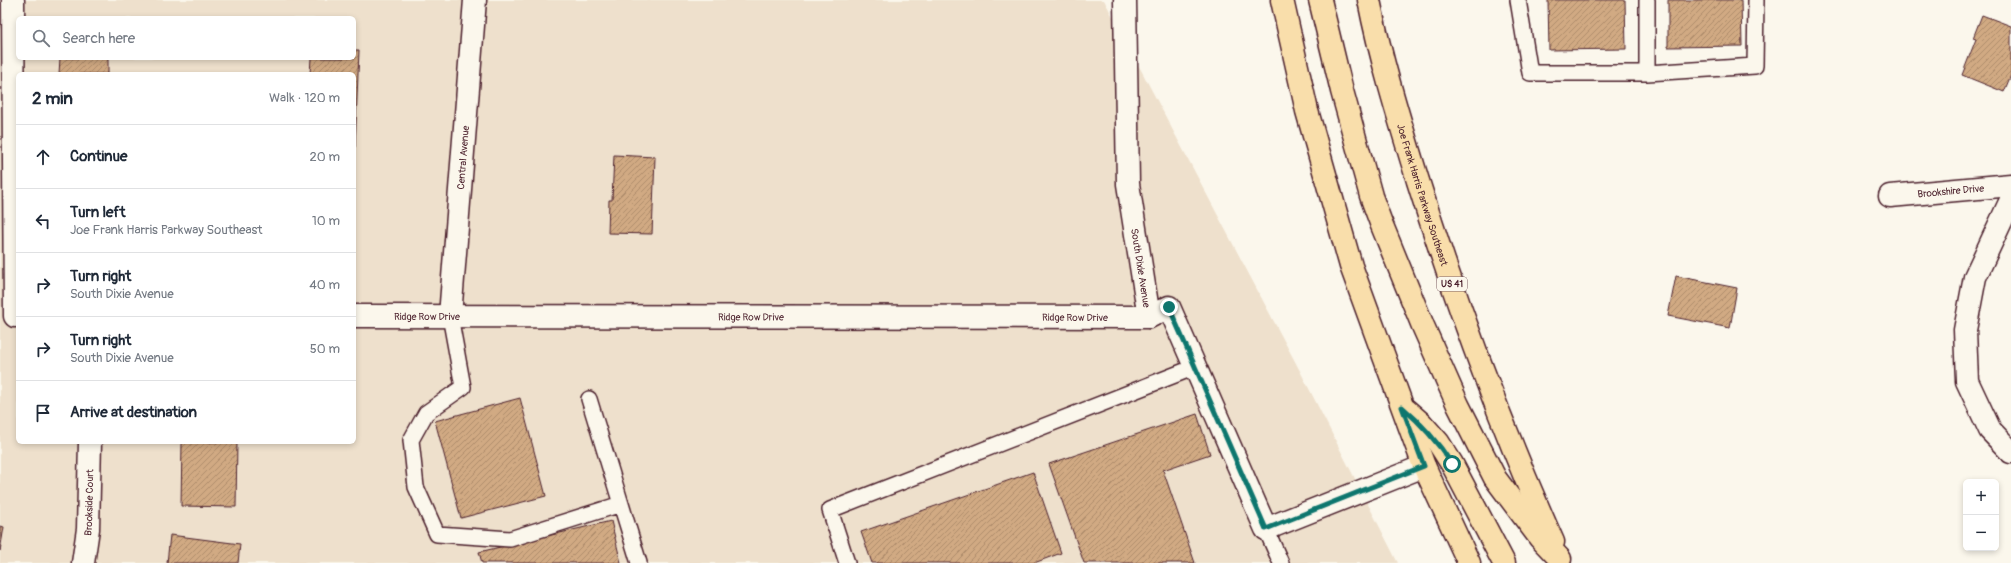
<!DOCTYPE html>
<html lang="en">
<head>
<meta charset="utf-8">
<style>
	:root { --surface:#fff; --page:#f2f2f3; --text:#1f2937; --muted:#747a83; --line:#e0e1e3 }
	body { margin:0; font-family:Pangolin,sans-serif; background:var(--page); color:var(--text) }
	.controls { position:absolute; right:12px; bottom:12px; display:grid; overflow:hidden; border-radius:6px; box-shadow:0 2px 6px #0003 }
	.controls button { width:36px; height:36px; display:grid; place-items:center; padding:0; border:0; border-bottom:1px solid var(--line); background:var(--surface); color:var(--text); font:20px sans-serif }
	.stop { position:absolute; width:12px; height:12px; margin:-9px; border:3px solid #0f766e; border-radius:50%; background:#fff }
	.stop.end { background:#0f766e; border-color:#fff; box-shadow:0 1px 4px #0008 }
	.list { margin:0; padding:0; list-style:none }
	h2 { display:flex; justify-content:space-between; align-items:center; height:52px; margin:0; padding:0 16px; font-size:17px }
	h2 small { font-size:13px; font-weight:400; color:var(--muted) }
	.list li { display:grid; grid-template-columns:26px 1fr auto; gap:12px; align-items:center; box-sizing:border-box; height:64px; padding:0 16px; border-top:1px solid var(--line) }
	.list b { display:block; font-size:15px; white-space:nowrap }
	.list p { margin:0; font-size:13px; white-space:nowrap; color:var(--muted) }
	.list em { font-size:13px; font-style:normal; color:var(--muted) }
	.icon { flex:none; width:22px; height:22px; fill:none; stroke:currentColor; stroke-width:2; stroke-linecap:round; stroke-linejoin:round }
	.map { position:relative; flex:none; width:2011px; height:563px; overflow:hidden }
	.search { position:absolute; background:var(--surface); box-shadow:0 2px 6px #0003; left:16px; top:16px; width:340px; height:44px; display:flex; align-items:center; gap:10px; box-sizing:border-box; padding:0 14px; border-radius:6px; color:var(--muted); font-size:15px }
	.panel { position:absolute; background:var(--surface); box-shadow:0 2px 6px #0003; left:16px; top:72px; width:340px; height:372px; border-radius:6px }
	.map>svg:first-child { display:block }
</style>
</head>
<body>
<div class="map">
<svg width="2011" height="563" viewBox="0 0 2011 563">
	<defs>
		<pattern id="building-hatch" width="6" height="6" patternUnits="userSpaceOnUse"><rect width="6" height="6" fill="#d1aa83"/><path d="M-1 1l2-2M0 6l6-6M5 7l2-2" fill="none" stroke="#ac8a6b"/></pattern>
	</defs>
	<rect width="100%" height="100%" fill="#fbf7ec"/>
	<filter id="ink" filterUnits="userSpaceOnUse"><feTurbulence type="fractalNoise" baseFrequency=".025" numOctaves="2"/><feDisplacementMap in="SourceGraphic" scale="8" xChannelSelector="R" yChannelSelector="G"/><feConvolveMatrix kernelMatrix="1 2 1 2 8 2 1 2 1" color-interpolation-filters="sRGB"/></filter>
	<g filter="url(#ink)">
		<path fill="#eee0cc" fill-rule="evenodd" d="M0,0H1104L1299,369L1398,563H0ZM18,18H354V58H18ZM18,74H354V442H18Z"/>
		<path fill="url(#building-hatch)" stroke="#4a1f2b" d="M1548,0H1625L1626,49L1549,50Z
			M1668,0H1741L1742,46L1668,47Z
			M1982,15L2011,26V75L2004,92L1962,75L1976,39L1973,38Z
			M354,50H359L355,147L354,74H310L311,58H354Z
			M60,58H108V74H59Z
			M614,155L655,157L652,234L608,233L609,200H612Z
			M1676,276L1737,288L1730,328L1668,316Z
			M520,398L546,496L461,518L435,421Z
			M1197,414L1210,454L1163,470L1195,563H1084L1049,464Z
			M171,442H237L236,507L181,506L182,442Z
			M1033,472L1061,553L1034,563H872L861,532Z
			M611,521L621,563H482L479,552Z
			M0,526L4,527L0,551Z
			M170,535L240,544L238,563H167Z"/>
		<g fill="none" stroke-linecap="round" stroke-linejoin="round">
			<defs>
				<path id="lane" d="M1518,0L1530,73H1647L1755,66L1756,0
					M1647,0V73
					M450,316L463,387L426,413L411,440L416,487L437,534L510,539L621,504L639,563
					M589,399L621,504
					M1266,529L1281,563
					M847,563L830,510L1195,367"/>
				<g id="street">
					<path d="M13,0L15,316"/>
					<path id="s1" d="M1125,0L1128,184L1149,317L1169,307L1266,529L1424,466"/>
					<path id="s2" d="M1890,196L2011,185"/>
					<path d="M2011,200L1975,277L1965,330L1967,381L1990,430L2011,452"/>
					<path id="s3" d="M354,316L1149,317"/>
					<path id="s4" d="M450,316L475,0"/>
					<path id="s5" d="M83,563L88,529L90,442"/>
				</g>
				<g id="primary">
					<path d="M1282,0L1307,111L1351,266L1424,466L1469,563"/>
					<path d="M1320,0L1342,91L1371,196L1381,223L1423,326L1458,405L1495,478L1540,538L1560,559"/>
					<path id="s6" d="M1369,0C1381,61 1400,122 1418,181C1456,303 1501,425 1553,542"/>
					<path d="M1406,410L1422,424L1438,442L1452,464L1504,563"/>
				</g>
			</defs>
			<use href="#lane" stroke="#4a1f2b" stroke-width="18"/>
			<use href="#street" stroke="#4a1f2b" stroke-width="25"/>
			<use href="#primary" stroke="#4a1f2b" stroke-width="25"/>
			<use href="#lane" stroke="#fbf7ec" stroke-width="15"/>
			<use href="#street" stroke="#fbf7ec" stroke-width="22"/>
			<use href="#primary" stroke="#f9deab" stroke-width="22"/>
		</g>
	</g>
	<g fill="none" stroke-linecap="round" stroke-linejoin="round" filter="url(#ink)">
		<path stroke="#0f766e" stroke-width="5" d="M1169,307L1266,529L1424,466L1402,407C1422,424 1437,441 1452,464"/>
	</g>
	<g text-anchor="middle" stroke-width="3.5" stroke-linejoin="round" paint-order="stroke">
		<rect fill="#fbf7ec" stroke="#7f6065" stroke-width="1" x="1437" y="277" width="30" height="14" rx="3"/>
		<g font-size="9" font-weight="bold" fill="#4a1f2b">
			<text x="1452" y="287">US 41</text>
		</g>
		<g font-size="10" fill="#4a1f2b" stroke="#fbf7ec">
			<text dy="4" stroke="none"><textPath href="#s4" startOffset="159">Central Avenue</textPath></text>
			<text dy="4" stroke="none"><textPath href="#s2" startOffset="61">Brookshire Drive</textPath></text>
			<text dy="4" stroke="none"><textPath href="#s6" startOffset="202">Joe Frank Harris Parkway Southeast</textPath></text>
			<text dy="4" stroke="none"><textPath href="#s1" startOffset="269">South Dixie Avenue</textPath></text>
			<text dy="4" stroke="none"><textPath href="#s3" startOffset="73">Ridge Row Drive</textPath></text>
			<text dy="4" stroke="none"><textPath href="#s3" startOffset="397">Ridge Row Drive</textPath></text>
			<text dy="4" stroke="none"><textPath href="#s3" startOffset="721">Ridge Row Drive</textPath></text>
			<text dy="4" stroke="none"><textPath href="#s5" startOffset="61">Brookside Court</textPath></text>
		</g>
	</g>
</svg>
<div class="controls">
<button>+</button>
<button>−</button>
</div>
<div class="stop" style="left:1452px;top:464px"></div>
<div class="stop end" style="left:1169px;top:307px"></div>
<div class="search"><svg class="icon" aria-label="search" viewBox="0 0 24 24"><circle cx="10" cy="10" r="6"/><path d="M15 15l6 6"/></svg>Search here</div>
<section class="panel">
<h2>2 min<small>Walk · 120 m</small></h2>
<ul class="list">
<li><svg class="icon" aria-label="ahead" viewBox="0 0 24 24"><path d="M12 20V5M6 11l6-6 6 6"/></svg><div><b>Continue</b></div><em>20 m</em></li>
<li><svg class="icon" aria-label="left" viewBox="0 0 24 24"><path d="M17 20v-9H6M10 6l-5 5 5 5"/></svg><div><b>Turn left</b><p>Joe Frank Harris Parkway Southeast</p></div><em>10 m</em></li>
<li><svg class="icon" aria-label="right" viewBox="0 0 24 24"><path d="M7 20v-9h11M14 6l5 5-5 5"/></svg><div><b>Turn right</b><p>South Dixie Avenue</p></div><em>40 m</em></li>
<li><svg class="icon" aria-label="right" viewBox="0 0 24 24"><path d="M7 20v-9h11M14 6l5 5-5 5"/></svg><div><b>Turn right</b><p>South Dixie Avenue</p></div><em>50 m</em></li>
<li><svg class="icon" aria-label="arrive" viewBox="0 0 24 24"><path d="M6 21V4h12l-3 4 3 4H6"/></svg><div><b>Arrive at destination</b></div></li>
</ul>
</section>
</div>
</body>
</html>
